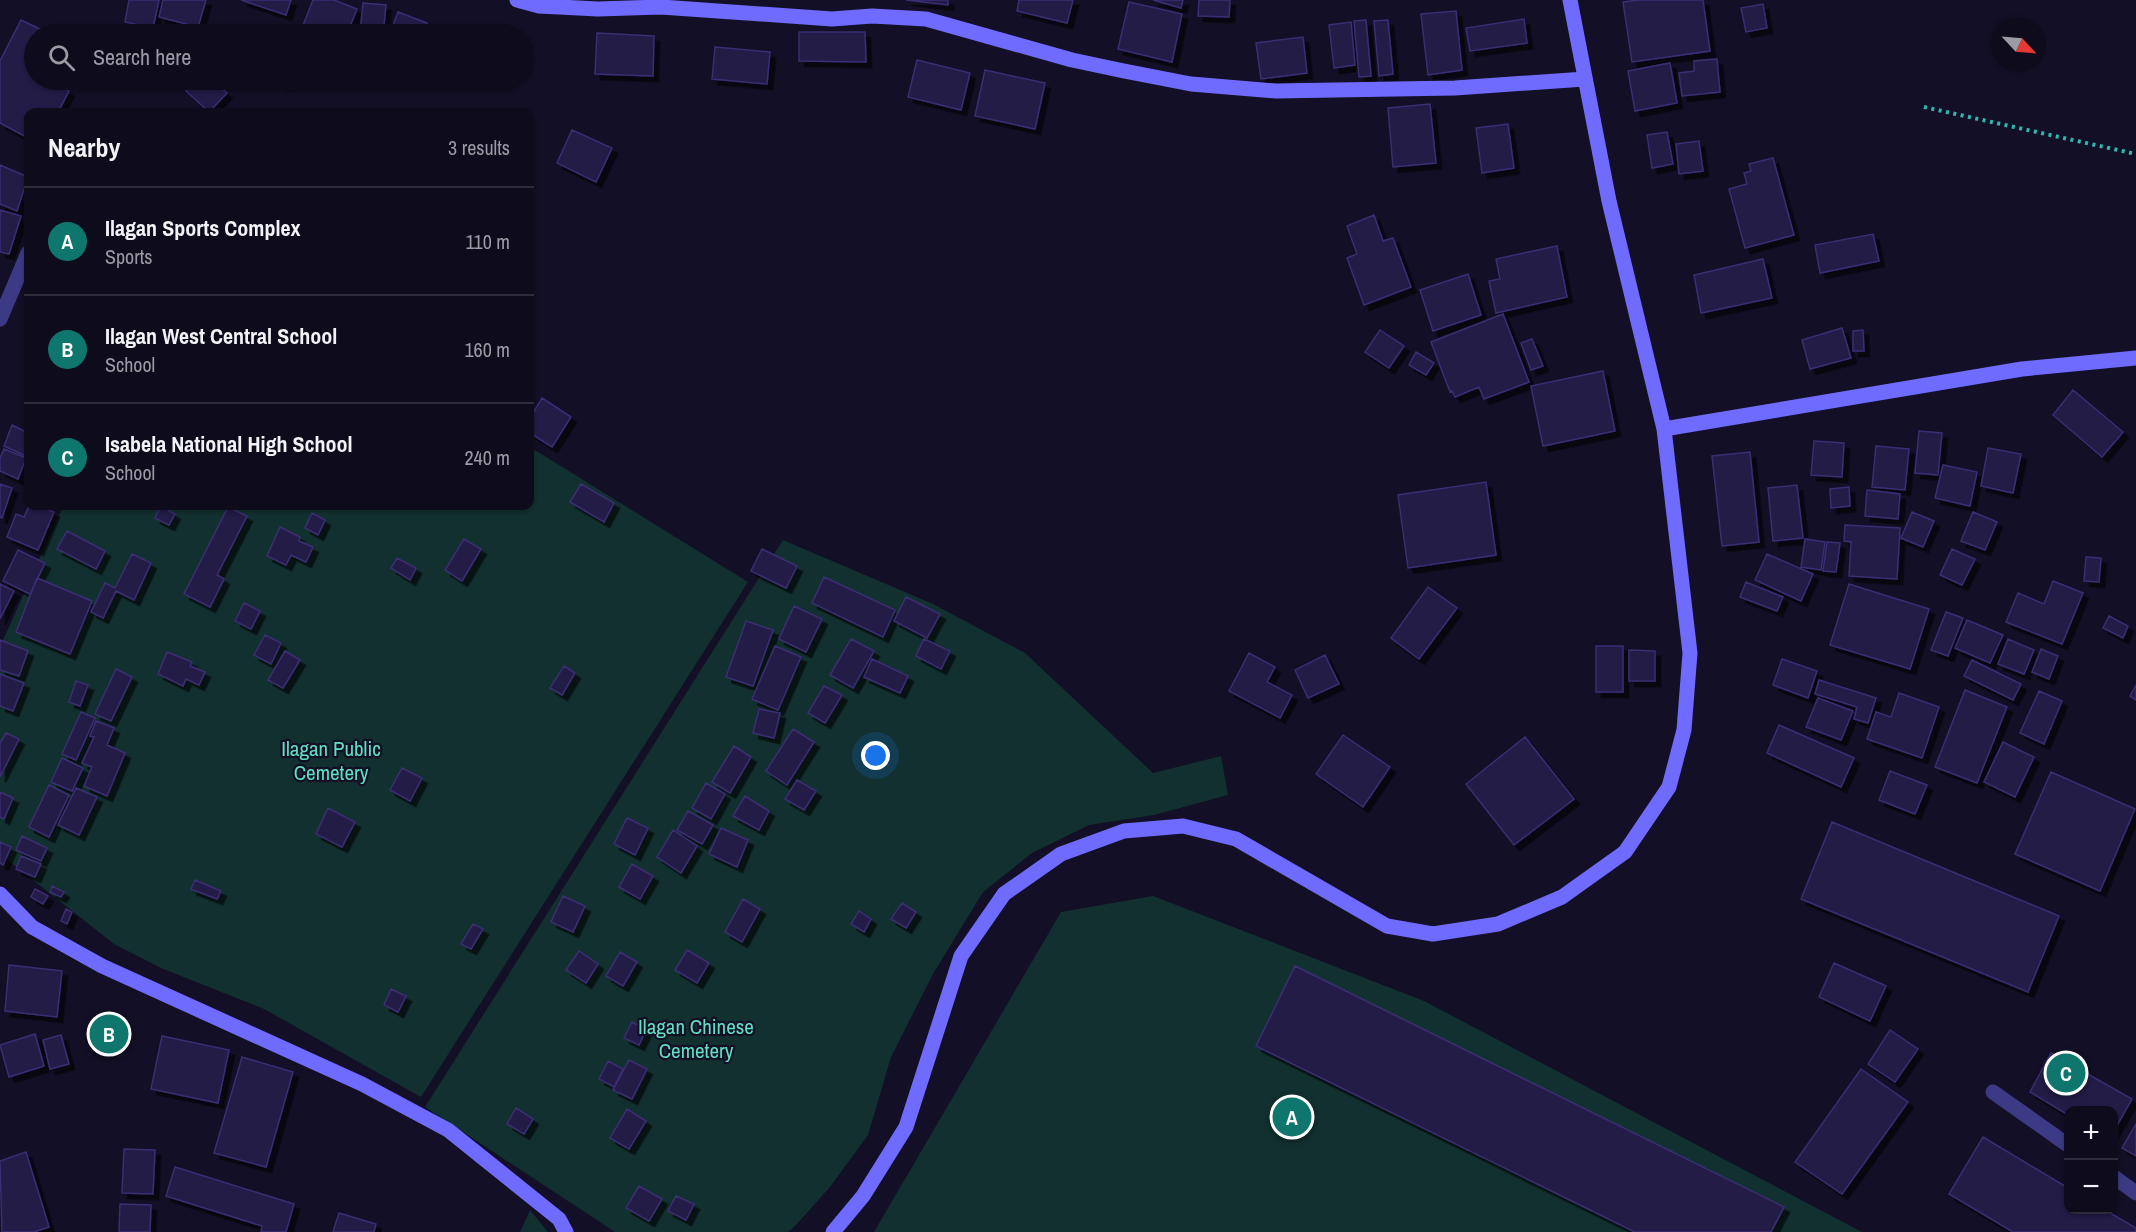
<!DOCTYPE html>
<html lang="en">
<head>
<meta charset="utf-8">
<style>
	:root { --surface:#0e0b1c; --page:#1c1929; --text:#f1f3f6; --muted:#9b9ba3; --line:#2e2b3b; --accent:#0f766e }
	body { margin:0; font-family:"Archivo Narrow",sans-serif; background:var(--page); color:var(--text) }
	.controls { position:absolute; right:18px; bottom:18px; display:grid; overflow:hidden; border-radius:12px; box-shadow:0 2px 4px #0004 }
	.controls button { width:54px; height:54px; display:grid; place-items:center; padding:0; border:0; border-bottom:2px solid var(--line); background:var(--surface); color:var(--text); font:30px sans-serif }
	.compass { position:absolute; left:1992px; top:18px; width:54px; height:54px; border-radius:50%; background:var(--surface); box-shadow:0 2px 4px #0004; rotate:116deg }
	.you { position:absolute; left:876px; top:756px; width:21px; height:21px; margin:-15px; border:4px solid #fff; border-radius:50%; background:#1a73e8; box-shadow:0 0 0 9px #1a73e833 }
	.badge { display:grid; place-items:center; width:39px; height:39px; border-radius:50%; background:var(--accent); color:#fff; font-size:20px; font-weight:700 }
	.pin { position:absolute; translate:-50% -50%; border:3px solid #fff; box-shadow:0 2px 6px #0006 }
	.list { margin:0; padding:0; list-style:none }
	h2 { display:flex; justify-content:space-between; align-items:center; height:78px; margin:0; padding:0 24px; font-size:26px }
	h2 small { font-size:20px; font-weight:400; color:var(--muted) }
	.list li { display:grid; grid-template-columns:39px 1fr auto; gap:18px; align-items:center; box-sizing:border-box; height:108px; padding:0 24px; border-top:2px solid var(--line) }
	.list b { display:block; font-size:22px; white-space:nowrap }
	.list p { margin:0; font-size:20px; white-space:nowrap; color:var(--muted) }
	.list em { font-size:20px; font-style:normal; color:var(--muted) }
	.icon { flex:none; width:33px; height:33px; fill:none; stroke:currentColor; stroke-width:2; stroke-linecap:round; stroke-linejoin:round }
	.map { position:relative; flex:none; width:2136px; height:1232px; overflow:hidden }
	.search { position:absolute; background:var(--surface); box-shadow:0 2px 4px #0004; left:24px; top:24px; width:510px; height:66px; display:flex; align-items:center; gap:15px; box-sizing:border-box; padding:0 21px; border-radius:33px; color:var(--muted); font-size:22px }
	.panel { position:absolute; background:var(--surface); box-shadow:0 2px 4px #0004; left:24px; top:108px; width:510px; height:402px; border-radius:12px }
	.map>svg:first-child { display:block }
</style>
</head>
<body>
<div class="map">
<svg width="2136" height="1232" viewBox="0 0 2136 1232">
	<defs>
		<filter id="shadow"><feDropShadow dx="5.5" dy="5.5" stdDeviation="0" flood-color="#0009"/></filter>
	</defs>
	<rect width="100%" height="100%" fill="#130f26"/>
	<path fill="#12302f" d="M530,447L748,582L421,1097L264,1009L161,968L114,944L0,854V647L63,506H530Z
		M783,540L933,604L1025,653L1153,773L1221,756L1228,795L1154,815L1089,825L1032,853L983,892L933,974L891,1057L868,1135L830,1187L796,1225L788,1232H615L425,1107Z
		M1153,896L1424,1001L1862,1232H874L1061,912Z
		M530,1210L548,1232H520Z"/>
	<path fill="#241b47" stroke="#3b2d73" stroke-width="1.5" filter="url(#shadow)" d="M129,0H159L153,28L125,22Z
		M163,0H206L198,27L159,17Z
		M241,0H291L286,15Z
		M313,0H334L357,9L347,34L300,33Z
		M906,0H948V5Z
		M1019,0H1073L1067,23L1017,11Z
		M1153,0H1183L1181,8Z
		M1199,0H1230L1229,17L1198,16Z
		M1639,0H1703L1710,51L1632,62L1623,2Z
		M1129,2L1182,14L1172,62L1118,49Z
		M363,3L386,5L383,34L360,33Z
		M1763,4L1767,28L1746,32L1741,8Z
		M1456,11L1462,70L1428,75L1421,14Z
		M398,12L427,23L423,34H390Z
		M1524,19L1527,43L1470,51L1466,28Z
		M21,20L50,34H34V80H47L69,91L58,112H28V138L0,123V61Z
		M1366,20L1371,76L1359,77L1354,21Z
		M1388,20L1393,74L1379,76L1374,21Z
		M1351,22L1355,65L1334,68L1329,25Z
		M452,27L469,31L468,34H451Z
		M799,32H865L866,62L799,61Z
		M597,33L654,36L653,76L595,74Z
		M1303,37L1307,73L1261,79L1256,43Z
		M715,47L770,52L767,84L712,79Z
		M1717,59L1720,92L1682,96L1679,73L1694,71V61Z
		M917,60L970,73L961,110L908,97Z
		M1670,63L1677,103L1635,111L1628,71Z
		M985,70L1045,83L1035,129L975,116Z
		M196,80H212L227,93L209,112L186,91Z
		M281,80H323V81L281,85Z
		M1430,104L1436,163L1393,167L1388,108Z
		M1508,124L1514,168L1482,173L1476,128Z
		M572,130L612,148L596,182L557,163Z
		M1667,132L1673,164L1652,168L1647,135Z
		M1699,141L1703,171L1679,174L1676,144Z
		M1773,158L1794,235L1745,248L1729,189L1747,184L1744,173L1751,171L1749,164Z
		M0,165L28,177L17,211L0,204Z
		M0,210L21,216L9,254L0,252Z
		M1374,215L1383,241L1393,238L1411,287L1364,305L1347,258L1357,254L1347,226Z
		M1873,234L1879,261L1820,273L1815,245Z
		M1557,246L1567,297L1496,313L1489,281L1500,279L1496,259Z
		M1763,259L1772,298L1701,313L1694,275Z
		M1468,274L1481,315L1433,331L1420,290Z
		M1503,314L1529,382L1484,399L1479,387L1455,397L1452,391L1450,392L1431,342Z
		M1842,328L1851,358L1810,369L1802,340Z
		M1380,330L1404,346L1389,368L1365,352Z
		M1863,330L1864,351H1853V331Z
		M1532,339L1543,366L1531,370L1521,343Z
		M1416,352L1434,363L1426,375L1409,365Z
		M1603,371L1615,431L1543,446L1531,386Z
		M2073,390L2123,432L2102,457L2053,415Z
		M542,398L571,417L552,447L530,433V418Z
		M12,425L28,433V457L4,446Z
		M1919,431L1942,433L1938,475L1915,473Z
		M1814,441L1844,443L1842,477L1811,475Z
		M1876,446L1909,449L1905,490L1872,487Z
		M1988,448L2021,454L2013,493L1981,486Z
		M4,449L26,458L18,479L0,471V458Z
		M1750,452L1759,542L1722,546L1712,456Z
		M1943,465L1977,472L1970,506L1935,498Z
		M1486,482L1496,555L1408,568L1398,495Z
		M0,484L12,488L2,518L0,517Z
		M581,484L614,503L604,522L570,502Z
		M1797,485L1803,538L1773,541L1768,488Z
		M1849,487L1850,506L1831,508L1830,489Z
		M1867,490L1900,494L1898,519L1865,516Z
		M29,506H37L54,512L38,550L7,537L16,514L24,517Z
		M161,506L175,514L169,525L155,518Z
		M228,507L247,516L217,575L224,579L210,607L184,594Z
		M1912,512L1934,521L1923,547L1901,538Z
		M1973,512L1997,522L1985,550L1961,541Z
		M312,513L325,520L318,535L305,528Z
		M1845,525L1900,528L1897,579L1849,576L1851,542L1844,541Z
		M280,527L300,537L299,541L313,547L306,562L291,555L286,565L267,556Z
		M67,531L105,551L96,569L57,549Z
		M464,539L481,549L462,581L445,570Z
		M1805,539L1825,542L1821,570L1801,567Z
		M1827,542L1840,543L1836,572L1823,571Z
		M762,549L797,566L786,588L751,571Z
		M1952,549L1975,559L1962,585L1940,575Z
		M18,550L45,563L30,594L3,581Z
		M132,554L151,563L134,600L116,591L103,618L91,612L105,583L115,588Z
		M1767,554L1813,574L1801,601L1755,580Z
		M2086,557L2101,558L2099,582L2084,581Z
		M397,558L416,568L410,580L391,568Z
		M824,577L895,610L883,637L812,603Z
		M37,578L92,601L70,654L16,632Z
		M2053,581L2083,593L2062,644L2006,622L2018,593L2044,604Z
		M1746,582L1783,597L1777,611L1740,597Z
		M0,584L14,591L0,619Z
		M1849,584L1929,609L1910,669L1830,645Z
		M1428,587L1457,608L1419,659L1391,638Z
		M906,597L940,614L927,638L894,621Z
		M244,603L260,611L251,629L235,621Z
		M794,606L822,619L806,652L779,639Z
		M1946,612L1963,618L1948,656L1931,650Z
		M2109,616L2128,626L2123,638L2103,628Z
		M1967,620L2003,635L1990,663L1955,648Z
		M746,621L773,630L753,686L726,677Z
		M265,635L281,643L271,664L254,655Z
		M851,639L874,651L853,688L830,675Z
		M924,639L950,651L941,669L916,656Z
		M2008,639L2034,650L2024,674L1998,664Z
		M0,640L28,651L19,676L0,670Z
		M775,646L801,657L778,710L752,699Z
		M1596,646H1623V692H1596Z
		M2041,649L2058,656L2049,679L2032,672Z
		M1629,650L1655,651V681H1629Z
		M285,651L300,660L283,688L268,680Z
		M167,652L192,662L190,666L205,672L199,685L186,679L183,686L158,674Z
		M1249,653L1275,667L1267,682L1292,695L1280,718L1229,691Z
		M1325,655L1339,684L1308,698L1295,670Z
		M872,659L908,676L900,693L864,677Z
		M1782,659L1817,671L1808,698L1773,685Z
		M1972,660L2021,684L2013,700L1964,676Z
		M564,666L575,673L562,695L550,688Z
		M116,669L132,677L111,721L95,714Z
		M0,674L24,683L13,711L0,706Z
		M1819,680L1876,698L1868,723L1854,719L1857,707L1815,694Z
		M76,681L88,685L80,706L69,702Z
		M2136,685V700L2130,696Z
		M824,686L842,695L825,723L808,713Z
		M1965,690L2007,707L1977,783L1935,767Z
		M2039,691L2062,701L2044,744L2020,733Z
		M1899,693L1939,707L1922,758L1867,739L1876,712L1891,717Z
		M1818,698L1853,711L1841,740L1806,727Z
		M759,709L780,713L774,738L753,733Z
		M81,712L95,718L76,760L62,754Z
		M96,721L114,728L107,745L125,753L107,796L84,786L92,767L82,763L94,737L90,736Z
		M1779,725L1854,758L1841,787L1767,753Z
		M793,729L814,742L787,785L766,771Z
		M6,733L19,739L0,777V743Z
		M1343,735L1390,767L1363,807L1316,774Z
		M1525,737L1574,799L1514,845L1466,784Z
		M2003,742L2034,757L2015,797L1984,782Z
		M734,746L751,757L730,793L712,782Z
		M62,758L83,768L72,791L51,782Z
		M402,768L422,778L410,801L390,790Z
		M1890,771L1927,785L1915,814L1879,800Z
		M2051,772L2135,809L2100,891L2015,854Z
		M797,780L816,791L804,810L785,799Z
		M706,783L725,794L711,819L692,808Z
		M49,785L69,795L49,837L29,827Z
		M76,788L97,797L79,835L58,825Z
		M0,792L13,798L4,819L0,817Z
		M745,796L769,811L759,830L733,816Z
		M328,808L355,822L342,847L316,834Z
		M688,811L713,825L702,844L677,830Z
		M627,818L648,828L635,855L614,844Z
		M1832,822L2059,916L2028,992L1801,899Z
		M721,828L748,840L737,867L709,854Z
		M673,830L697,846L681,873L657,857Z
		M22,836L47,848L41,861L16,850Z
		M0,842L11,847L3,865L0,863Z
		M21,856L41,864L35,877L16,869Z
		M632,864L653,876L640,899L619,887Z
		M195,880L221,891L217,899L191,889Z
		M52,886L64,892L61,897L50,892Z
		M35,889L48,896L43,904L31,897Z
		M563,896L585,906L573,932L551,922Z
		M743,899L760,909L742,942L725,932Z
		M902,903L916,912L906,928L891,919Z
		M66,909L72,912L67,924L61,921Z
		M859,911L871,919L864,932L851,924Z
		M473,924L483,929L471,949L461,944Z
		M687,950L709,963L697,983L675,970Z
		M579,951L598,964L586,983L566,970Z
		M620,952L637,962L623,986L606,976Z
		M1834,963L1886,986L1870,1021L1819,997Z
		M9,965L62,971L57,1017L5,1011Z
		M1295,966L1784,1207L1771,1232H1635L1256,1046Z
		M391,989L406,996L398,1012L384,1005Z
		M632,1022L646,1030L639,1045L624,1038Z
		M1890,1030L1918,1049L1895,1082L1868,1064Z
		M35,1034L44,1066L9,1077L0,1045Z
		M61,1035L69,1064L50,1069L43,1040Z
		M162,1036L229,1050L218,1103L151,1089Z
		M2051,1053L2132,1099L2114,1131V1110H2068V1115L2030,1092Z
		M242,1057L293,1072L266,1167L214,1153Z
		M629,1060L647,1069L632,1099L613,1090Z
		M608,1061L623,1069L614,1087L599,1079Z
		M1861,1069L1908,1102L1842,1194L1795,1162Z
		M516,1108L533,1119L524,1134L507,1124Z
		M627,1109L646,1121L629,1149L610,1138Z
		M2136,1124V1156L2122,1148Z
		M1983,1137L2068,1188V1210H2105L2136,1228V1232H2013L1949,1194Z
		M124,1149L155,1150L153,1194L122,1193Z
		M26,1152L49,1227L34,1232H2L0,1161Z
		M175,1167L294,1204L286,1232H261L262,1226L166,1196Z
		M639,1186L662,1199L649,1221L626,1208Z
		M676,1196L694,1204L686,1220L668,1211Z
		M120,1204L151,1205L150,1232H119Z
		M339,1213L376,1224L374,1232H333Z"/>
	<g fill="none" stroke-linecap="round" stroke-linejoin="round">
		<path stroke="#2fb8b0" stroke-width="4" stroke-dasharray="3 4.5" stroke-linecap="butt" d="M1924,107L2136,154"/>
		<path stroke="#3d3a85" stroke-width="15" d="M1993,1092L2068,1145
			M2114,1177L2136,1193"/>
		<path stroke="#3d3a85" stroke-width="15" d="M0,319L28,253"/>
		<path stroke="#6f6bff" stroke-width="15" d="M517,0L539,6L598,9L661,7L832,19L872,16L926,19L1072,60L1124,71L1191,84L1276,91L1455,88L1585,79
			M1664,429L2022,369L2136,358
			M0,894L32,927L102,966L362,1084L448,1130L559,1219L566,1232
			M833,1232L863,1196L906,1127L961,956L1004,894L1061,854L1124,831L1183,826L1236,839L1387,926L1433,934L1498,924L1562,897L1625,852L1669,787L1684,730L1690,653L1664,429L1609,201L1570,0"/>
	</g>
	<g text-anchor="middle" stroke-width="4.5" stroke-linejoin="round" paint-order="stroke">
		<g font-size="21" fill="#5fe0c0" stroke="#130f26">
			<text x="331" y="756">Ilagan Public<tspan x="331" dy="24">Cemetery</tspan></text>
			<text x="696" y="1034">Ilagan Chinese<tspan x="696" dy="24">Cemetery</tspan></text>
		</g>
	</g>
</svg>
<div class="controls">
<button>+</button>
<button>−</button>
</div>
<svg class="compass" viewBox="-18 -18 36 36"><path d="M0-13l5 13h-10z" fill="#e53935"/><path d="M0 13l5-13h-10z" fill="#9b9ba3"/></svg>
<div class="you"></div>
<div class="pin badge" style="left:1292px;top:1117px">A</div>
<div class="pin badge" style="left:109px;top:1034px">B</div>
<div class="pin badge" style="left:2066px;top:1073px">C</div>
<div class="search"><svg class="icon" aria-label="search" viewBox="0 0 24 24"><circle cx="10" cy="10" r="6"/><path d="M15 15l6 6"/></svg>Search here</div>
<section class="panel">
<h2>Nearby<small>3 results</small></h2>
<ul class="list">
<li><span class="badge">A</span><div><b>Ilagan Sports Complex</b><p>Sports</p></div><em>110 m</em></li>
<li><span class="badge">B</span><div><b>Ilagan West Central School</b><p>School</p></div><em>160 m</em></li>
<li><span class="badge">C</span><div><b>Isabela National High School</b><p>School</p></div><em>240 m</em></li>
</ul>
</section>
</div>
</body>
</html>
